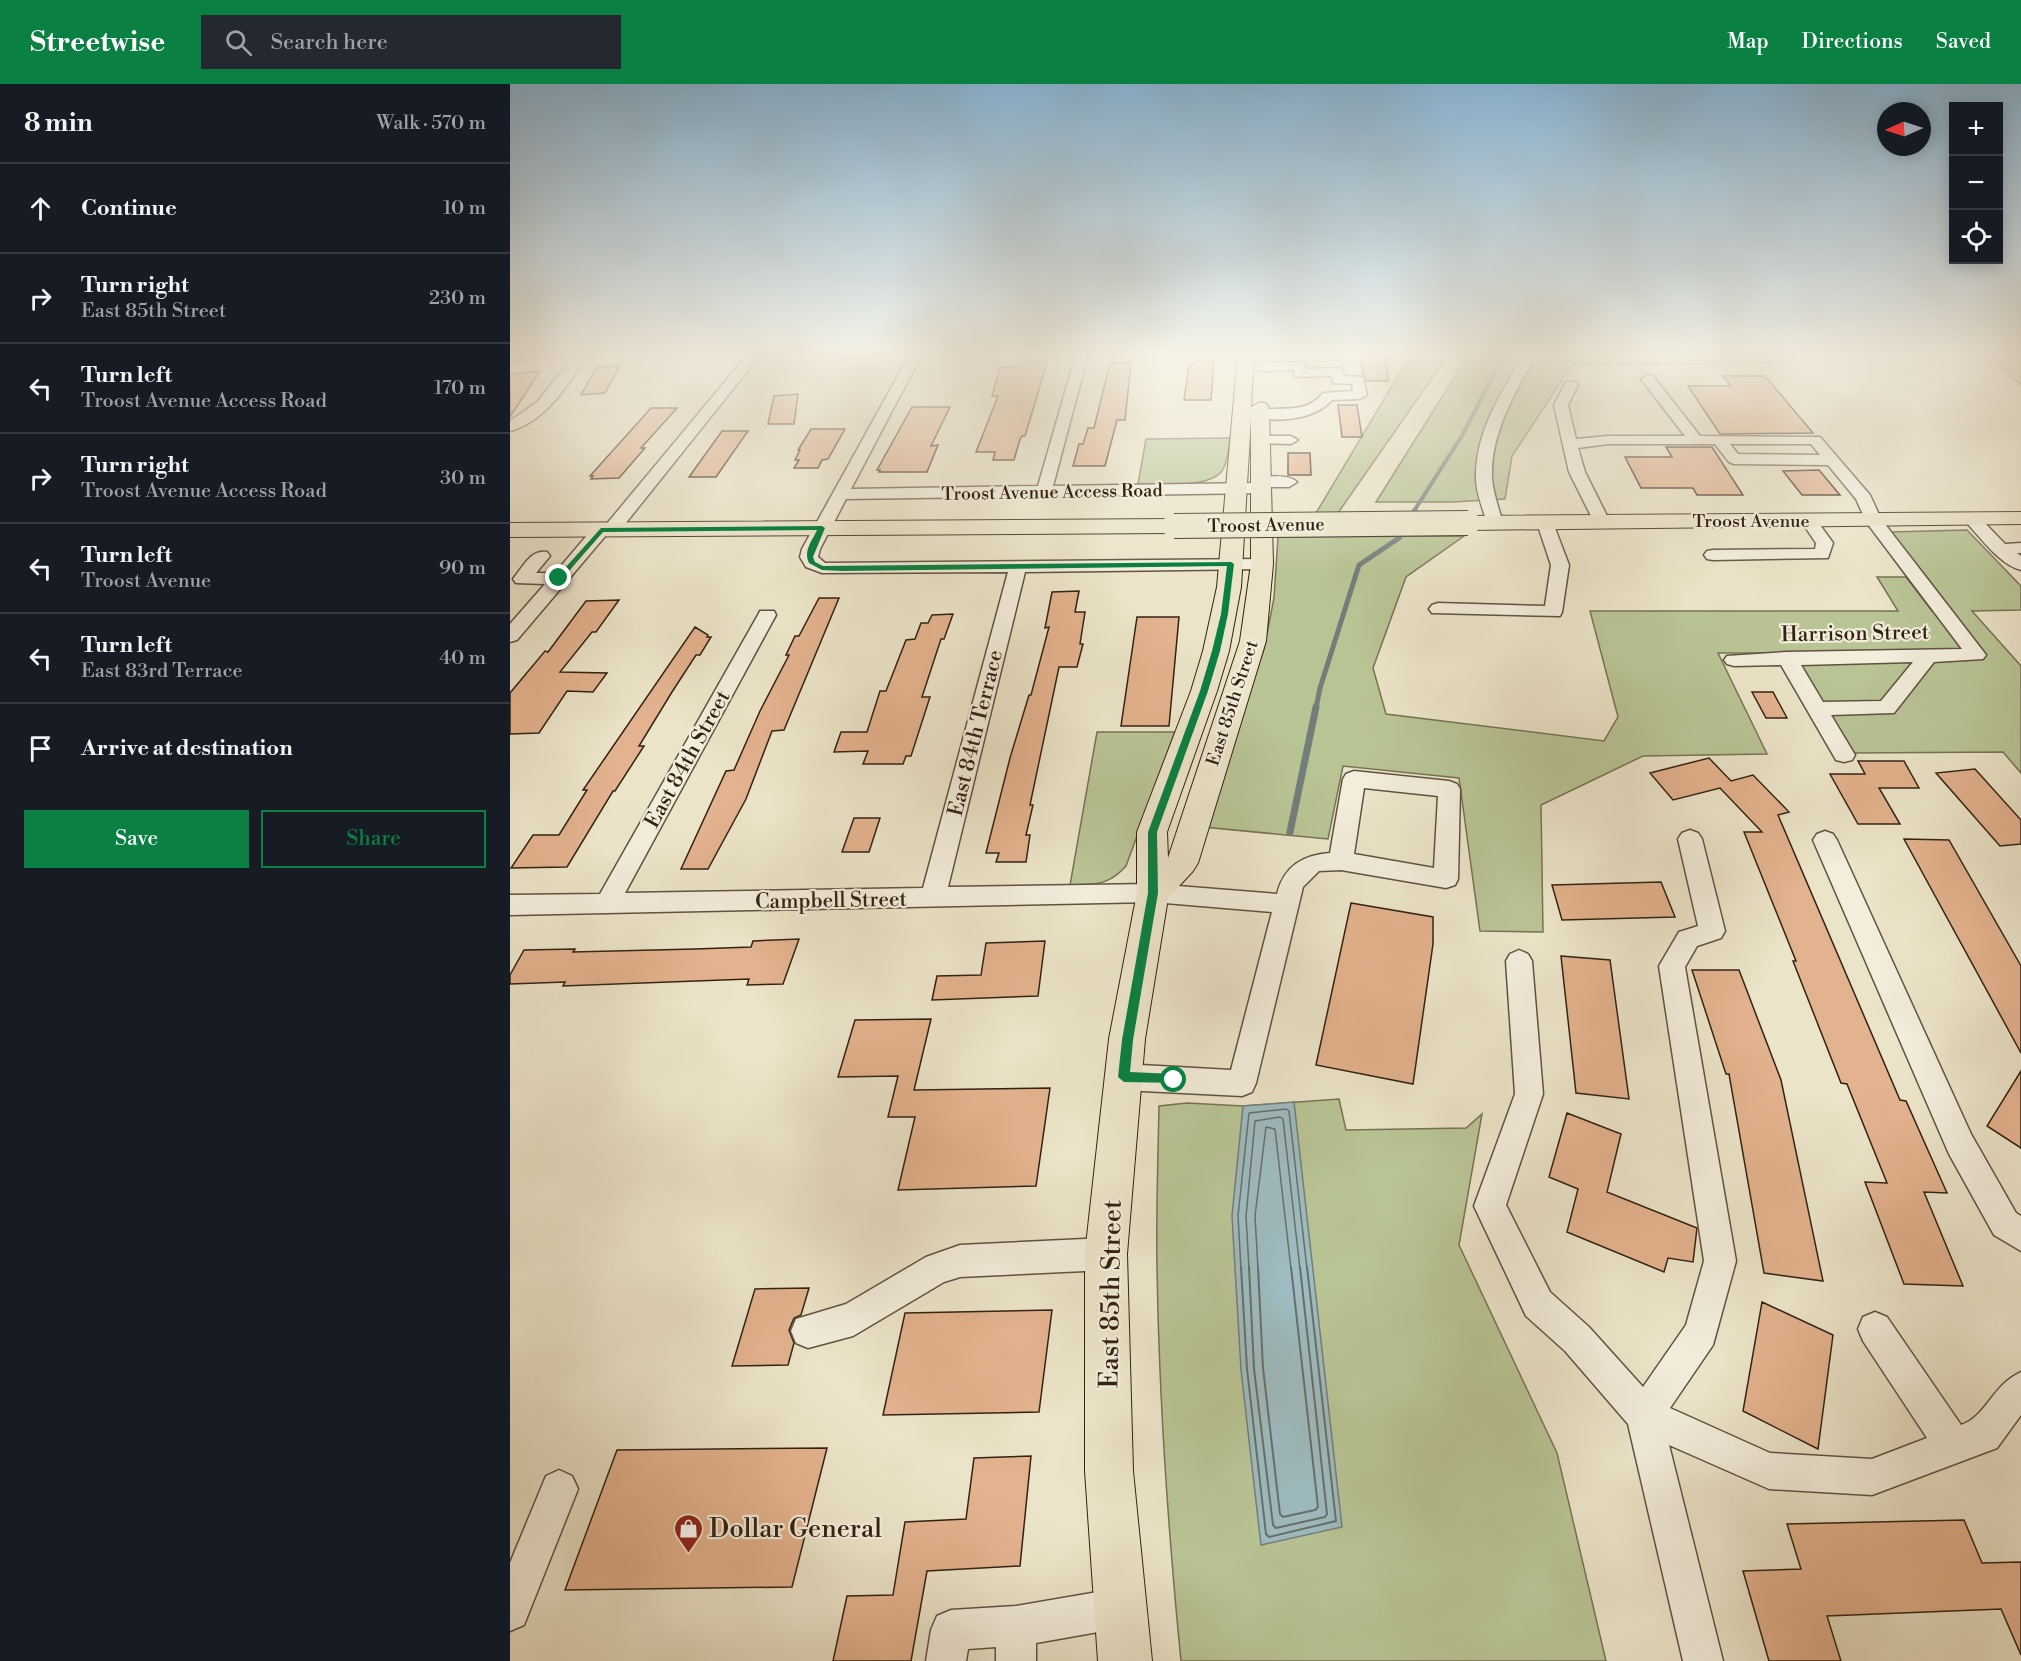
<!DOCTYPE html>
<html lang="en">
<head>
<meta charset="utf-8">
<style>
	:root { --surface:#171b24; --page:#242831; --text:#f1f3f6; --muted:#9ea1a6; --line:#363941; --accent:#0b8043 }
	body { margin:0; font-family:"Libre Bodoni",serif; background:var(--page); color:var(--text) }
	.controls { position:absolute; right:18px; top:18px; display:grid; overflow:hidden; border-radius:0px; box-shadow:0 3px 15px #0003 }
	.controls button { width:54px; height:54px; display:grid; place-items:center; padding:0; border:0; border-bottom:2px solid var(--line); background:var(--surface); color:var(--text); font:30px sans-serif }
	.compass { position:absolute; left:1367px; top:18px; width:54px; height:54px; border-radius:50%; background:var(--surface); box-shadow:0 3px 15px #0003; rotate:267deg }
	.stop { position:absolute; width:18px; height:18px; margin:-14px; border:4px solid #0b8043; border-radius:50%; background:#fff }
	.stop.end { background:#0b8043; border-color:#fff; box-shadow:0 2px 6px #0008 }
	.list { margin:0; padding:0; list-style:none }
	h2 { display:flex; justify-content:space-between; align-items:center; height:78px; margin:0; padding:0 24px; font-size:26px }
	h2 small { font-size:20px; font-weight:400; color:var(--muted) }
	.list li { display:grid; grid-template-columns:39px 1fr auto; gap:18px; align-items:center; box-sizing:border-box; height:90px; padding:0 24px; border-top:2px solid var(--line) }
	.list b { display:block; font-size:22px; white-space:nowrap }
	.list p { margin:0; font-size:20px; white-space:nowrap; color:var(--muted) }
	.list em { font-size:20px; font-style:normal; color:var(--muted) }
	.actions { display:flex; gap:12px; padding:18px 24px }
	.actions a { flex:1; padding:14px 0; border:2px solid var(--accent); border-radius:0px; text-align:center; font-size:21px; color:var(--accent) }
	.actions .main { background:var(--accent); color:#fff }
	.icon { flex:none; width:33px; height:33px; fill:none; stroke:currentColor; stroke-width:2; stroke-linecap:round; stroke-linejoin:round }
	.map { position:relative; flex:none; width:1511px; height:1577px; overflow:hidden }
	header { display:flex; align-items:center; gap:36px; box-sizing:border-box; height:84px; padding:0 30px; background:var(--accent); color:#fff }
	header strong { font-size:28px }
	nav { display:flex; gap:33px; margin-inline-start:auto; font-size:21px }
	.search { width:420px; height:54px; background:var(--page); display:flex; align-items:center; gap:15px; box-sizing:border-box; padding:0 21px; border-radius:0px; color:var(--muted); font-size:22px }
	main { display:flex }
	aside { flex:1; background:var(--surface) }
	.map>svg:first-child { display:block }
</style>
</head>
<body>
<header>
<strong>Streetwise</strong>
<div class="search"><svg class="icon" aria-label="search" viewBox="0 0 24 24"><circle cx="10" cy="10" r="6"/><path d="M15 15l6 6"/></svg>Search here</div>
<nav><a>Map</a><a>Directions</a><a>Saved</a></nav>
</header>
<main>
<aside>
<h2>8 min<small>Walk · 570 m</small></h2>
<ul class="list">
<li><svg class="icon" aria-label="ahead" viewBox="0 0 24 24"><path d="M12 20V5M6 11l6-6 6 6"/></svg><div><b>Continue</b></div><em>10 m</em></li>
<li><svg class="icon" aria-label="right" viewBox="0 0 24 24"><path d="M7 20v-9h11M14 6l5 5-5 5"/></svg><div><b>Turn right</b><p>East 85th Street</p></div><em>230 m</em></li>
<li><svg class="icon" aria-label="left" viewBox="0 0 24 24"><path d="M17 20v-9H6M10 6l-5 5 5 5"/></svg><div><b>Turn left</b><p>Troost Avenue Access Road</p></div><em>170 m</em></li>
<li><svg class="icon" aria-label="right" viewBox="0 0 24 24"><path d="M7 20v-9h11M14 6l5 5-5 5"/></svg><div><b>Turn right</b><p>Troost Avenue Access Road</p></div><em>30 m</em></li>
<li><svg class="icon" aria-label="left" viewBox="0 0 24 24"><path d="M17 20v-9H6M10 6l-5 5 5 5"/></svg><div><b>Turn left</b><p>Troost Avenue</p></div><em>90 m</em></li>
<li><svg class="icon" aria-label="left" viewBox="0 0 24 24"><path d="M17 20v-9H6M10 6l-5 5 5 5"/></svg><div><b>Turn left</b><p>East 83rd Terrace</p></div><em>40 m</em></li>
<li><svg class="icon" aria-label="arrive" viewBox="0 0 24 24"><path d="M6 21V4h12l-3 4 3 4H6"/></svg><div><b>Arrive at destination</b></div></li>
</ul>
<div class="actions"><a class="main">Save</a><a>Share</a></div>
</aside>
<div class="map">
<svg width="1511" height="1577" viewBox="0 0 1511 1577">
	<rect width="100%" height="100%" fill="#ece4c9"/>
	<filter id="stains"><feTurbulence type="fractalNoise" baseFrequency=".00333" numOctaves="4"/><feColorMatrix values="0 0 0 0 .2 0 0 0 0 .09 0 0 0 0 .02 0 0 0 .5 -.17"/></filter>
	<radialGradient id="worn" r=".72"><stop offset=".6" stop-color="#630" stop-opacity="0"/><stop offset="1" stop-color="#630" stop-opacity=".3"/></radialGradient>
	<path fill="#b9c495" stroke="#767354" stroke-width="1.5" d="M901,270H939L828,429H806Z
		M959,270H1262L1272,279L1062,281L1002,372L995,415L942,418H866Z
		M1473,270H1511V301L1491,284L1467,273L1475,272Z
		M720,354C719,364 718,378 712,387C698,405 649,399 628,400L636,355Z
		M1457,446L1511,502V526L1462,527L1511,582V689L1493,668L1344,669L1281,569H1208L1257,670L1133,672L1031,721L1033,848L970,847L949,694L833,682L818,755L693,743L754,565L764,514L768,453L954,452L896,493L863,584L876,630L1094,657L1108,633L1080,527H1388L1367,493H1396L1422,527L1441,526L1381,448Z
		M587,648H665L616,782C598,802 586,800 560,801Z
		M829,1015L836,1046L956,1044L972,1030L949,1161L1047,1369L1096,1577H671C658,1446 649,1314 647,1182C646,1129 648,1076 649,1022L677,1019L733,1022Z"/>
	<path fill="#9ebcc1" stroke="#737e7b" stroke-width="1.5" d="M784,1018L832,1443L751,1461L731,1286L722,1132L733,1022Z"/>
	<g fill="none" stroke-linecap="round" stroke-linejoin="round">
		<path stroke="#686f6a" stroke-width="1.5" d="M731,1185L728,1132L739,1029L776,1025L779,1027L797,1185
			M739,1185L736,1132L745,1037L770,1033L773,1035L790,1185
			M748,1185L745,1132L756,1043L765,1045L781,1185"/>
		<path stroke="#686f6a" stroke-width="2" d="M731,1183L737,1285L756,1450L759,1453L826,1437L797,1183
			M739,1183L744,1285L763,1441L766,1444L815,1433L817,1430L790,1183
			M748,1183L753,1284L770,1430L773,1433L805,1426L808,1423L781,1183"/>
		<path stroke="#737e7b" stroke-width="4" d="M904,427L953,350L994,270"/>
		<path stroke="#737e7b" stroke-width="5" d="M900,435L905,426
			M806,624L810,604L849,481L889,454L895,444"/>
		<path stroke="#737e7b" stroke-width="7" d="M780,748L806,623"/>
	</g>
	<path fill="#e3b28e" stroke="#322213" stroke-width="1.5" d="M511,270H539L535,285L515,352H512L510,355L504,376H483L485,368H466L488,312H482L490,283H507Z
		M850,270H875L878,297H856L853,291Z
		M685,278H704L701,316H674L679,281H685Z
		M600,279H621L615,336H607L595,382H563L569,360H573L578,344H584Z
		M110,282L95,309L71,311L87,283Z
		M30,287L0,333V290Z
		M1213,292H1255L1303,349L1210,350L1178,302H1221Z
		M288,310L284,340H258L264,312Z
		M828,321H847L852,353H832Z
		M402,323H440L421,362L428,361L417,388H369L370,386H367Z
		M141,324H167L131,364H135L109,394L81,395L83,392H80Z
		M301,345H335L318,375L312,376L308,384H284L289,376H285L290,366H288Z
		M212,347H238L206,393H179Z
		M1156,363H1202L1233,411H1187L1183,404H1131L1115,373H1162Z
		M778,369H800L801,391H778Z
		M1309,386L1330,411H1292L1273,387Z
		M569,507L565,528H575L570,560H573L567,583H549L520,721H523L516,751H520L516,778H486L489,769H476L500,674L519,611H521L539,543L535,544L542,508Z
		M309,514H329L274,646L262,647L236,715L198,785H171L216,687L224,686L250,627L279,571H276L285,552H289Z
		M109,516L86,548H82L50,588L97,589L83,608L57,607L29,649L0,650V609L35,567L38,568L76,517Z
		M443,530L434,555H431L412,613H420L401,672H396L393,680H353L358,667L324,668L331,648H357L370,607H376L396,556L405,555L411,539H418L422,531Z
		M627,533H669L659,642H611Z
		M185,543L198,551L197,553H201L190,571H186L162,608L129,662H134L105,707H103L57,783L1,784L23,751H49L77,706H73Z
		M1242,608H1263L1277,634H1256Z
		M1199,674L1221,697L1243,691L1279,728L1268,731L1390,1016L1396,1017L1437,1109L1414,1108L1453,1202L1394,1200L1355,1098L1377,1099L1337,1000L1331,999L1283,877H1286L1234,748H1252L1210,704L1163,716L1140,689Z
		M1348,677H1394L1409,704H1369L1390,740H1348L1320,690H1355Z
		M1465,685L1511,736V760L1490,762L1426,689Z
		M344,734H370L359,768H332Z
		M1394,755L1439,756L1511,882V969Z
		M1151,798L1165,833L1052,836L1042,801Z
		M841,819L923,833V860L903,1000L806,981Z
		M289,855L273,900L237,901L239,895L53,902L55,898L0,900V891L14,866L65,865L63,868L185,865L241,863L243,857Z
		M535,857L528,912L422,916L427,892L471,891L476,859Z
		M1051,872L1100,876L1119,1015L1066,1009Z
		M1182,886H1229L1271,996L1313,1197L1254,1189L1219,990H1216Z
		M421,935L404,1006L540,1004L526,1102L388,1106L405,1033H378L388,992L328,993L345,936Z
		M1511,987V1064L1477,1042Z
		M1057,1029L1111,1050L1097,1108L1187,1144L1183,1178L1158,1174L1154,1188L1057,1148L1068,1105L1039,1093Z
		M299,1204L291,1231L284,1234L279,1246L284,1259L278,1281L222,1282L245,1205Z
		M1252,1218L1323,1251L1308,1365L1233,1327Z
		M542,1226L529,1328L373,1331L395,1229Z
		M317,1364L282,1503L55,1506L107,1366Z
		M521,1372L510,1482L417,1487L401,1577H323L337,1512L383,1511L395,1438L456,1435L464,1374Z
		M1454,1436L1472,1479L1511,1478V1571L1491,1525L1317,1532L1331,1577H1259L1233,1487L1291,1485L1277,1440Z"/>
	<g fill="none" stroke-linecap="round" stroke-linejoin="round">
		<defs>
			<path id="minor" d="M0,270H47L41,274L0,277Z
				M66,270H78C59,299 36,338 0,347V337L27,318Z
				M238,270H251L107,450H97L7,556L0,558V540L35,500L6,499L3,495L6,491C14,481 22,465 37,468L40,472L26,489H45L85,442H95Z
				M400,270H412L341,405L528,402L566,270H578L543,402L744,399L745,395C757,392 779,390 787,398L779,403H759L758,407L752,409L336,415L310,465L308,473L315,479L752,475L758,476L761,480L758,484L752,485L515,488L438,803L643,800L767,810C774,782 793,771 820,769L833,695L836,690L844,687L939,697L947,700L950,705L948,795L945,801L936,804L831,786L809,787L793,803L746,999L742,1008L732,1012L613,1006L603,1002L599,993L603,984L613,980L721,986L762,828L643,818L0,831V811L90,810L248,531L250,527H264L266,531L115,809L413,804L498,488L312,489L296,483L290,473L292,465ZM854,704L928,712L924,784L844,770Z
				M1014,270H1026C1006,308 980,349 982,394C983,409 989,425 993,439L985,444L977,439C973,425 966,409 966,394C965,348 992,308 1014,270Z
				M789,278L794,279L796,285L827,284L832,285L834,292L853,293L857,311L850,315L822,316C806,335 769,339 746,333L744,330L746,327C771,321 794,332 813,309L843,307L842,300L823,299L821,292L790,293L785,292L783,286L750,287L743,283L750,279Z
				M1138,291L1143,292L1190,352L1310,353L1360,411L1371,435L1473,567L1476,571L1473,575L1424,578L1384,629L1321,631L1345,671L1342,676L1334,678L1326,676L1271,581L1224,582L1217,580L1214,576L1217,572L1277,568L1452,565L1357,439L1346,415L1318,381L1224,380L1219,378L1205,360H1098L1068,364L1075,388L1100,438L1092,443L1086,442L1059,388L1044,321L1056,298H1066L1068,301L1058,321L1066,355L1098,352H1175L1131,295ZM1220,360H1301L1310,371L1228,370ZM1403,578L1371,617L1313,618L1291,581Z
				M751,352H781L788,356L781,360L746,359L744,356L746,353Z
				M1462,430L1468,432L1495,460L1511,459V469H1507L1511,472V486C1490,481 1471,454 1456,438L1454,435L1456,432Z
				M1299,432L1305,434L1323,459L1318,474L1203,476L1197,475L1194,471L1197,467L1203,466L1305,465L1306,459L1291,437Z
				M1035,434L1043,439L1059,481L1052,528L1050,532L922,529L919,525L922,521L928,519L1035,522L1041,481L1027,439Z
				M1180,746L1188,749L1192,755L1215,847L1211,854L1187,862L1175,883L1226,1177L1203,1261L1160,1324L1260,1369L1362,1375L1417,1354L1353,1257L1348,1245L1353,1233L1365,1228L1377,1233L1451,1341C1477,1332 1482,1301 1511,1288V1331L1487,1364L1362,1411L1259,1405L1159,1361L1213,1577H1173L1118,1340L1055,1267L1016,1232L964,1122L1005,1010L996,877L1000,870L1009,866L1018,870L1022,877L1033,1010L996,1121L1040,1208L1079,1243L1133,1303L1176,1241L1194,1177L1149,882L1169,848L1188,842L1168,755L1172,749Z
				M1315,747L1323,750L1327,756L1461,1050L1506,1129L1511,1132V1167L1484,1151L1439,1070L1303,756L1307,750Z
				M596,1154L607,1159L612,1170L607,1181L596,1186L450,1193L434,1198L343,1252L298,1264L286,1259L281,1247L286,1235L336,1220L416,1173L450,1161Z
				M49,1386L62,1392L68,1405L14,1541L0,1547V1479L36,1392Z
				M611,1504L625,1510L631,1524L625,1538L611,1544L526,1559V1577H486V1563L458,1565L456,1577H416L421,1546L427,1532L441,1526L506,1522Z"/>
			<path id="major" d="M728,270H744L741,323L750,318L757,320L759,324L763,480L756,557L688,779L683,787L658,814L635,955L617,1170L623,1387L642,1577H588L575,1387V1170L599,955L627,809V748L681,607L693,567L707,503ZM741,333V480L730,557L658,774L657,748L707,607L719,567L731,503Z
				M1511,428V440L958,446L950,444L947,439L950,434L958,432Z
				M664,435L672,437L675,442L672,447L664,449L0,453V439Z"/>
		</defs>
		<use href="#minor" stroke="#605240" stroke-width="3"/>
		<use href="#major" stroke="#322213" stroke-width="2"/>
		<use href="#minor" fill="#f3eddc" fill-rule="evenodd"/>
		<use href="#major" fill="#ece4c9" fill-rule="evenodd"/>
		<defs>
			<path id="major-bridge" d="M664,442L958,439"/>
		</defs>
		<use href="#major-bridge" stroke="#322213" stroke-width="26" stroke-linecap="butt"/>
		<use href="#major-bridge" stroke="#ece4c9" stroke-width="24"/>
	</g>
	<linearGradient id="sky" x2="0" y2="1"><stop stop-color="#8ab7d8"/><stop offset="0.55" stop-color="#f6f3e7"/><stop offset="1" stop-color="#f6f3e7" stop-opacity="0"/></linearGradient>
	<rect width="1511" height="490" fill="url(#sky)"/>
	<path fill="#0b8043" d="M312,442L315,444L303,473L305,478L313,482L721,478L724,480L718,530L710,567L698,607L647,748L648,809L623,956L620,988L664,990L670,996L668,999L614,998L608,993L612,956L638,809V748L690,607L702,567L711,530L717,482L332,487L312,486L299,479C293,467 302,457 307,446L93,448L52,495L46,494L91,444Z"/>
	<defs>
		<symbol id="shop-pin" viewBox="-11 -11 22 30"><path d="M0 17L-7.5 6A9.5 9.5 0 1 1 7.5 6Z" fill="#8f2418" stroke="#f3eddc"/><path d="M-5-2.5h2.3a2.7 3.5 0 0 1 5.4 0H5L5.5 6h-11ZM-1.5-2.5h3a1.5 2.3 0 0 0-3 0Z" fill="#fff"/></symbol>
	</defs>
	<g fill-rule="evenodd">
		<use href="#shop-pin" x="162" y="1428" width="33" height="45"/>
	</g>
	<g text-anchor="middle" stroke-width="4.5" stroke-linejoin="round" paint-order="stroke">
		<g font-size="18" fill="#322213" stroke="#f3eddc">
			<text transform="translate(542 408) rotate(-1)" y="6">Troost Avenue Access Road</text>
			<text x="1241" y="443">Troost Avenue</text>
			<text transform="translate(756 441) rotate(-1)" y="6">Troost Avenue</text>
			<text transform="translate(722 619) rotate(-72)" y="6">East 85th Street</text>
		</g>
		<g font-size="21" fill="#322213" stroke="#f3eddc">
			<text transform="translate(1345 549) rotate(-1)" y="7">Harrison Street</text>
			<text transform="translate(465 649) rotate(-76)" y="7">East 84th Terrace</text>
			<text transform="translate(177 675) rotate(-61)" y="7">East 84th Street</text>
			<text transform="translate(321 816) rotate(-1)" y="7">Campbell Street</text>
		</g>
		<g font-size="26" fill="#322213" stroke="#f3eddc">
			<text transform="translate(600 1210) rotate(-89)" y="9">East 85th Street</text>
		</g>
		<g font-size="26" fill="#322213" stroke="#f3eddc" text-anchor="start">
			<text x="199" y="1453">Dollar General</text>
		</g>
	</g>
	<rect width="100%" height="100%" filter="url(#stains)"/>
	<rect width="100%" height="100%" fill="url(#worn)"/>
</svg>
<div class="controls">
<button>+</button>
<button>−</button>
<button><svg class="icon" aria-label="locate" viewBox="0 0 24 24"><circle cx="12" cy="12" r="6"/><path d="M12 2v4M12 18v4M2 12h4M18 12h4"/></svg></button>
</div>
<svg class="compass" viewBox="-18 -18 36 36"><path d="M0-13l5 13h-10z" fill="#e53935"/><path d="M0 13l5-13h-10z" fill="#9ea1a6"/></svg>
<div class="stop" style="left:664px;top:996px"></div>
<div class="stop end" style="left:49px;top:494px"></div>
</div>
</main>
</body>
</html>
